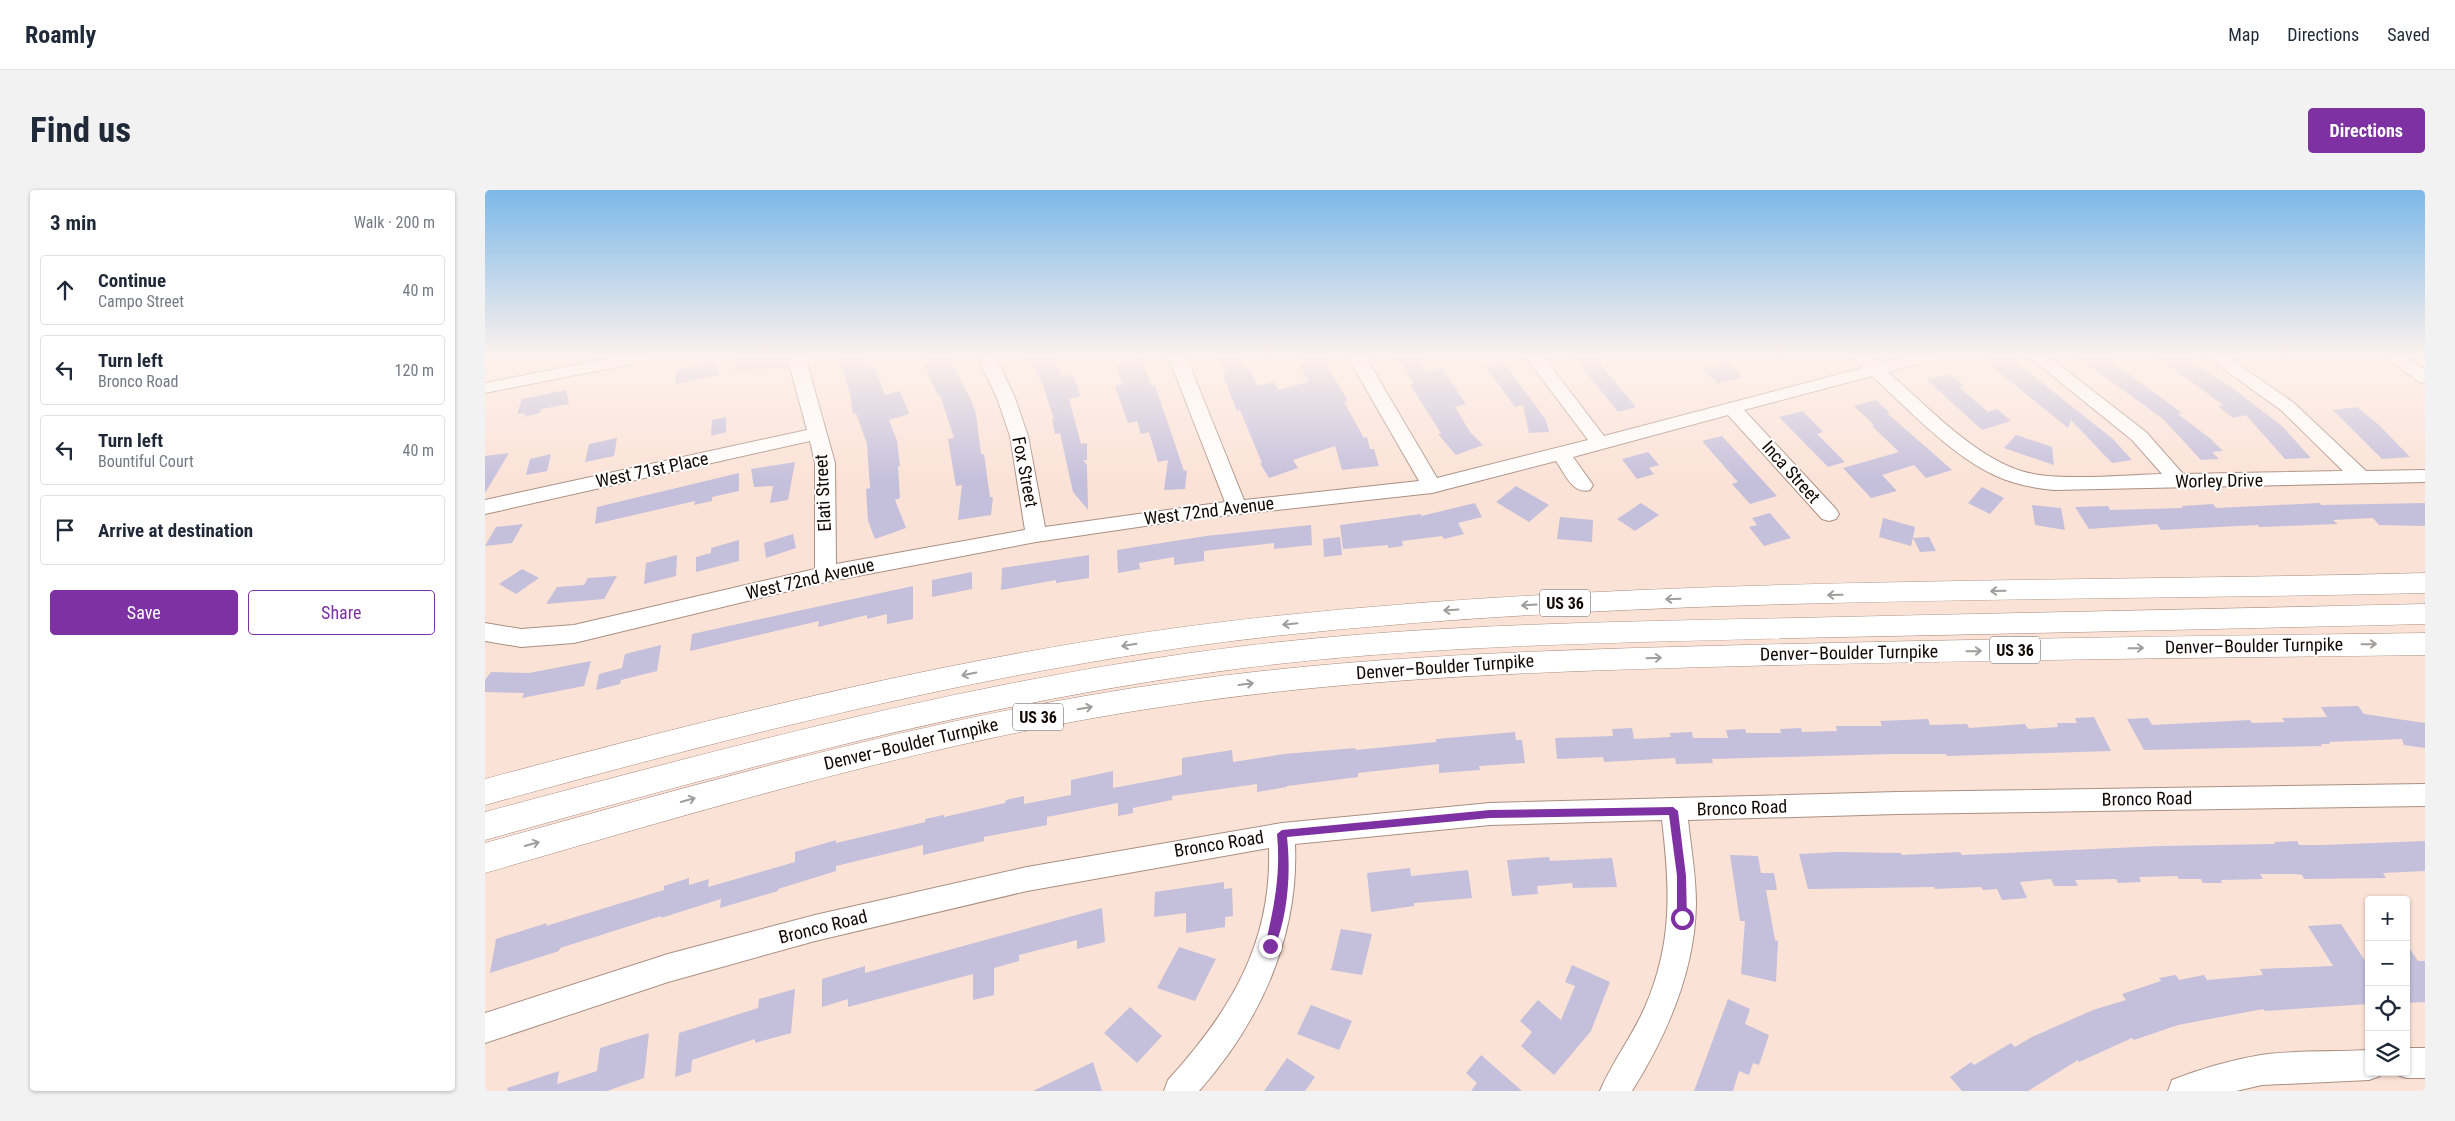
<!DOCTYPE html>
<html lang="en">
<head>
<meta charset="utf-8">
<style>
	:root { --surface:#fff; --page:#f2f2f3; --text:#1f2937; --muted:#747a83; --line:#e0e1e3; --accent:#7e31a2 }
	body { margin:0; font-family:"Roboto Condensed",sans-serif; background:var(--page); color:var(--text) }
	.controls { position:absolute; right:15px; bottom:15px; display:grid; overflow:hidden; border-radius:5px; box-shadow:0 1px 4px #0004 }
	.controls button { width:45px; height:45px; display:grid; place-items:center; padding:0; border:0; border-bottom:1px solid var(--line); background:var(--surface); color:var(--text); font:25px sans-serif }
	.stop { position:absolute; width:15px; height:15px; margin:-11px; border:4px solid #7e31a2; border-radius:50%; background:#fff }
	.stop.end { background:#7e31a2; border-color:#fff; box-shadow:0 1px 5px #0008 }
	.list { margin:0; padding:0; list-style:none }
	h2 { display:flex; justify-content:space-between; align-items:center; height:65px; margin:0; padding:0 20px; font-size:21px }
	h2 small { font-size:16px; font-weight:400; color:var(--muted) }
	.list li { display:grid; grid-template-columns:32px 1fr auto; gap:15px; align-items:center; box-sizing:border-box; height:70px; margin:0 10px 10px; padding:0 10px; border:1px solid var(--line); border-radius:5px }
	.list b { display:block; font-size:19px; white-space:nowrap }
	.list p { margin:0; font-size:16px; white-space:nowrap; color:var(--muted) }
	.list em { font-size:16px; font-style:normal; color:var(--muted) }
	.actions { display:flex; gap:10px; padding:15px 20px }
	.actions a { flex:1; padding:11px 0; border:1px solid var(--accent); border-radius:5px; text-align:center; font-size:18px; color:var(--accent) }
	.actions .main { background:var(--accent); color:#fff }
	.icon { flex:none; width:28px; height:28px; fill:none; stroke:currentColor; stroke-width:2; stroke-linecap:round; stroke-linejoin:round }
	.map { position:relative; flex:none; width:1940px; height:901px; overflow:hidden; border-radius:5px }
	header { display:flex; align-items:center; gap:30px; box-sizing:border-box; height:70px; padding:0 25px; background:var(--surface); border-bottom:1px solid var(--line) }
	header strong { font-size:24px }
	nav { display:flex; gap:28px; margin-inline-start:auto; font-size:18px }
	.intro { display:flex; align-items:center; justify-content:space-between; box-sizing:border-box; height:120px; padding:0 30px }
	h1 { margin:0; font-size:35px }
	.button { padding:12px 22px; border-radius:5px; background:var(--accent); color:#fff; font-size:18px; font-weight:700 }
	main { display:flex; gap:30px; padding:0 30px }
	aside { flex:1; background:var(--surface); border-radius:5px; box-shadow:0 1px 4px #0004 }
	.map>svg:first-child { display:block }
</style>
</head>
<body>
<header>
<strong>Roamly</strong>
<nav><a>Map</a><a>Directions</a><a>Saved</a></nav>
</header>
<div class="intro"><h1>Find us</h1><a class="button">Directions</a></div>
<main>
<aside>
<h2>3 min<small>Walk · 200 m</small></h2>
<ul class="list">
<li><svg class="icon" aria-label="ahead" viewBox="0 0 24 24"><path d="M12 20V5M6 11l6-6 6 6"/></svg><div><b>Continue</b><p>Campo Street</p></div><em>40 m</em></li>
<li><svg class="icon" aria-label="left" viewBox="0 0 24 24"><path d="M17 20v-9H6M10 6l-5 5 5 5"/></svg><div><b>Turn left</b><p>Bronco Road</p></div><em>120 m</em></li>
<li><svg class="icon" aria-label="left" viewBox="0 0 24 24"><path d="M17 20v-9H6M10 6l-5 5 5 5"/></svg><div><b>Turn left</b><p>Bountiful Court</p></div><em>40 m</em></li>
<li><svg class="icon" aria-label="arrive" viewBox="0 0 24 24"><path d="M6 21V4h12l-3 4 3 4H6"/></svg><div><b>Arrive at destination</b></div></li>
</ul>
<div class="actions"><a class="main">Save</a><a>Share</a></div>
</aside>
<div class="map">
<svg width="1940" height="901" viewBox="0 0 1940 901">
	<rect width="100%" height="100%" fill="#fbe2d7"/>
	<path fill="#c4bfdb" d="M256,166H300L303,177L248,181Z
		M354,166H376L381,178L389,176L400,205L415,201L424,224L404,230L412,251L415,276H413L415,308L410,310L421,338L390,349L383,331L381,299L385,298L382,254L371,223L368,224L365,204Z
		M441,166H463L487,212L491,224L496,264H499L505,307H508L506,325L473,330L477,295L471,296L463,249L469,248L455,205L453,206L439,175L444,173Z
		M543,166H566L577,187L588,184L595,206L584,209L596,254L602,253V270H598L602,275L603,320L588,302L575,243L570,244L567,229H569L556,190Z
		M731,166H753L761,180L765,179L772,196L789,192L793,200L824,192L815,175L821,173L817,166H836L863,211L859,212L879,248L882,247L885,259H889L894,276L857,280L850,256L808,270L813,278L784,288L775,273H777L755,220L752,221L738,185L742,184Z
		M911,166H930L941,182L957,178L981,214L970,217L985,242L998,255L971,265L953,244L956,243L925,195L929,194Z
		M1088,166H1108L1151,217L1133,222Z
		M1523,166L1628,249L1647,270L1627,273L1586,230L1583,238L1500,171Z
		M1591,166H1619L1697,223L1693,224L1726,249L1738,261L1727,262L1734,269L1716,270L1678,229Z
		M1671,166H1697L1746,197L1797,236L1826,268L1800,269L1761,225L1748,228L1733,216L1738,215Z
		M655,169L667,196L670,195L699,281L702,280L700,299L679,300L683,270L673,272L664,242L656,244L652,231L643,233L630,196L638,194L630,175Z
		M231,171L234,185L190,194L192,179Z
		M1018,172L1061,230L1064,242L1044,243L1038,215L1030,217L1000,176Z
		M1244,172L1258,187L1232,193L1218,178Z
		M1465,184L1479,196L1474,197L1503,222L1512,219L1526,231L1497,240L1442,190Z
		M81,200L84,214L56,219L55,223L39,227L40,223L32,224L37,209Z
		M1391,210L1404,222L1402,223L1467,280L1441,288L1429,275L1397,285L1412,301L1386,308L1358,278L1414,262L1387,236L1389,235L1369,216Z
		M1872,217L1894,235L1925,267L1897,269L1848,220Z
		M1318,221L1338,242L1332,244L1360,272L1343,277L1294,227Z
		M241,227V242L226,246L227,230Z
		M1531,245L1567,257L1569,275L1519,258Z
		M1237,246L1268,280L1292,306L1265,314L1247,294L1253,292L1217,251Z
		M132,248L129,266L100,272L104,254Z
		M1163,262L1174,275L1164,278L1169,284L1152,289L1137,269Z
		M24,263L0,303V266Z
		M66,264L62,281L41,285L45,269Z
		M310,272L303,310L285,313L288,296L269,297L266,279Z
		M254,283V301L227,307V311L209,315L210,311L110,334L112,317Z
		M1031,296L1064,315L1044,332L1011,312Z
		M1497,297L1519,308L1505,324L1483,313Z
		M990,313L997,327L973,333L979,344L959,349L957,346L917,351L918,356L903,358V355L858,359L855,335L936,324V326Z
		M1156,313L1174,325L1150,341L1132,329Z
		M1835,313L1836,315L1940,313V336L1894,335L1888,328L1848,330L1853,334L1774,337L1773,335L1676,340L1672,334L1604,339L1590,317L1623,316L1625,320L1698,318L1697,316L1728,314L1731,318Z
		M1547,315L1576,318L1580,340L1550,335Z
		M1285,323L1306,348L1279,356L1264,337L1272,335L1267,328Z
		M1075,327L1108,330L1107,352L1072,349Z
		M1398,328L1430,337L1428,348L1444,347L1451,361L1435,362L1428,348L1426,356L1394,347Z
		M38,334L27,353L0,356L11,337Z
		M826,335L827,355L789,359V353L719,361V371L689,375V367L654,373L655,379L633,383L632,360L721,346Z
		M308,344L311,358L281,368L279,353Z
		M855,347L857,365L839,367L838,349Z
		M254,350V371L211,382V367L226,363V358Z
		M192,365L191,386L159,394L161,373Z
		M604,365V388L571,393V390L516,400L517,378Z
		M37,379L54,388L31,404L14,394Z
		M487,382V399L447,407V390Z
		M132,386L119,409L61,414L72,397L99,395L103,388Z
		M428,396V429L402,434V424L382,429V425L333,437L334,431L205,461L207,444Z
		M176,455L172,481L136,490L135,494L111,500L114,484L137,478L140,464Z
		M106,471L99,496L37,508L39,503L0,502V490L6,482L44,483Z
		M1873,516L1879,524L1940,533V558L1919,555L1917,549L1844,552L1845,554H1836L1837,556L1659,560L1642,529L1663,528L1667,535L1765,530L1767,533L1800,532L1797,528L1842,527L1836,517Z
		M1609,527L1626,561L1462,566L1461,564H1407L1227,569L1228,573L1191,574L1190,568L1119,572L1118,567L1072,569L1070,548L1128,546L1127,539L1147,538L1149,549L1186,547L1185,543L1207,542L1208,548H1243L1241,540L1260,539L1261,543H1296L1295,539L1316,538L1317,542L1352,541L1351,536H1397L1395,531L1443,529L1445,535L1482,534L1484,538L1540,534L1543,539L1573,537L1572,533H1592L1590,528Z
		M1030,542L1031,550H1037L1040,573L994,576L995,580L954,583V574L873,583V587L802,596V597L772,602V594L687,606V610L648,618V623L633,626V613L562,627V635L499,647V651L438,665V655L351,676V681L293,699V701L235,718L236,709L176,728V726L75,758L74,761L5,783L11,749L62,733L61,736L179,700V696L204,688V695L224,689L223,697L310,672V662L351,650V653L440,632V629L459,625V627L520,613L521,610L539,606V614L586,605V590L628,581V598L697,585V568L747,560L748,572L799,564L870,558L871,560L951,552V549Z
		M1812,651L1814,655H1838L1940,651V681L1898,683L1901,688L1819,689L1817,685L1811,684H1775L1778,689L1736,690L1737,693H1718L1716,689H1694L1692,686L1654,687L1656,692L1633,693L1631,689L1590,690L1593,696H1569L1566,689L1535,692L1542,708L1517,710L1512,699L1498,700L1496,697L1450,699L1449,697L1323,699L1314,664L1353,662L1416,663V665L1475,662L1477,665L1676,656L1790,654L1789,652Z
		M1245,665L1273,666L1276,683H1289L1292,700H1281L1290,750L1293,751L1291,792L1256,784L1260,731H1255Z
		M1064,667L1065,671L1127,668L1132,697L1088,698L1087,693L1052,696L1053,704L1027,706L1022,670Z
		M925,678L926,686L983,680L987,708L929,713V716L886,722L882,683Z
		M739,692V699L747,698L748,726L740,727V737L701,743V723L669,727L670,702Z
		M617,718L620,752L592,759V750L534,765V771L509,778V805L488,810V784L363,817V809L337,817V789L380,776V783Z
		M1856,734L1884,777V814L1780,821L1778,819L1693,835L1649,850L1647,848L1594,872L1593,870L1543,901H1477L1465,887L1486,872L1489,875L1526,853L1530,857L1547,847L1608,820L1641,810L1637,804L1676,791L1674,788L1691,785L1694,790L1719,785L1722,790L1778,785L1775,779L1848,776L1823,736Z
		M856,739L887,744L877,785L846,780Z
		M1921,753L1933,771H1940V812L1921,813Z
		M694,757L731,769L710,811L672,798Z
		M1087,775L1125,792L1106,841L1069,885L1036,856L1047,842L1035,831L1053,810L1076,830L1090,796L1080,792Z
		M310,799L306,843L270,853V849L207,870L206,882L190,887L194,843L273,818L274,809Z
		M1243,809L1265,819L1260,834L1284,845L1274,875L1268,873L1264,885L1254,881L1248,901H1209Z
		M826,815L867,831L854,860L812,844Z
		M645,817L677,846L652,873L619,843Z
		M164,843L159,888L122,901H23L22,898L74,881L72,894L112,881L115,858Z
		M996,865L1037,901H986L992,893L981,883Z
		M802,868L830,887L820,901H779Z
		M608,872L617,901H548Z"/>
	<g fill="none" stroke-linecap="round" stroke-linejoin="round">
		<defs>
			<path id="minor" d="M136,166H170L167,170L161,171L0,203V193Z
				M302,166H320L350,273L351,374L540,340L525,246L512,208L492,166H510L530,208L543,246L560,337L740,312L683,166H701L759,310L934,291L862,166H880L952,288L1103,250L1040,166H1058L1119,246L1378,178L1366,166H1385L1394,173L1423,166H1451L1448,170L1403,182C1441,215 1488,266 1536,281C1572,292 1638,285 1677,284L1647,250L1543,166H1563L1661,242L1698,284L1858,281L1797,221L1721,166H1741L1809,213L1881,281L1940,280V292L1569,300C1548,298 1528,294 1509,285C1467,266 1422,218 1387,186L1259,220L1351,319L1354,324L1351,329L1344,331L1337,329L1243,225L1088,267L1108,295L1105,300C1088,305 1080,284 1071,271L947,303L701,330L551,352L341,392L89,453L36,457L0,451V433L36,439L89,435L330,379V273L325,251L0,324V310L322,240Z
				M1899,166H1919L1940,180V193L1934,192Z
				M1940,594V616L1412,624L1203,630C1206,658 1211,685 1211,714C1210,781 1182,845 1147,901H1115C1127,872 1147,847 1160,817C1188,753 1185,698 1177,630L1005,635L810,654C814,747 775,832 714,901H679L683,890C745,822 787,753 784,658L542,701L330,751L183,792L0,853V823L183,764L330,725L542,677L797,633L1005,613L1412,602Z
				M1921,858H1940V888H1921L1910,884L1921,882Z
				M1884,860V882H1896L1895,886L1884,890L1777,895L1751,901H1683L1687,890C1715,879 1746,870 1776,865C1811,860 1848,862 1884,860Z"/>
			<path id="highway" d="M1940,383V403C1556,412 1171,405 789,446C520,476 260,543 0,615V589C260,519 521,454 790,426C1171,386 1557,393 1940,383Z
				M1940,414V434C1730,439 1520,444 1309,448C1126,453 941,455 759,478C501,511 250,580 0,650V622C250,555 502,487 759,456C942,434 1126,432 1310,428C1520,423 1730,419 1940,414Z
				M1940,443V465C1713,468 1486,470 1260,476C1069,481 878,487 689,515C455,549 227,617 0,683V653C227,590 456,524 690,492C879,465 1070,460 1260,455C1487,449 1713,446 1940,443Z"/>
		</defs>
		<use href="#minor" stroke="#ab8f82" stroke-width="2"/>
		<use href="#highway" stroke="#ab8f82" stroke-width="1"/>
		<use href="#minor" fill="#fff" fill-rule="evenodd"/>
		<use href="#highway" fill="#fff" fill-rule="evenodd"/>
	</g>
	<defs><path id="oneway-shaft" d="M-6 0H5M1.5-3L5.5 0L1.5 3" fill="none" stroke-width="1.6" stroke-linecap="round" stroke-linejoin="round" transform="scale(1.25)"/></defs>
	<g stroke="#a09d9b">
		<use href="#oneway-shaft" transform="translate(1513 401) rotate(179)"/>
		<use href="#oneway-shaft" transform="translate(1350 405) rotate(179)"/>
		<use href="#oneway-shaft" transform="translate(1188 409) rotate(178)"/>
		<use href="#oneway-shaft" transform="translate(1044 415) rotate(177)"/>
		<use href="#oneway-shaft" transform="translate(966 420) rotate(176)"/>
		<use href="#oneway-shaft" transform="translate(805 434) rotate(174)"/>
		<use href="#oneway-shaft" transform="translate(1884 454) rotate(-1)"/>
		<use href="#oneway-shaft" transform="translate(644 455) rotate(171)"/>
		<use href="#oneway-shaft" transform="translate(1651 458) rotate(-1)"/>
		<use href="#oneway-shaft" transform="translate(1489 461) rotate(-1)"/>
		<use href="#oneway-shaft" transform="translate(1169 468) rotate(-2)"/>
		<use href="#oneway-shaft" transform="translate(484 484) rotate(169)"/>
		<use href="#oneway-shaft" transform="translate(761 494) rotate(-7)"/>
		<use href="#oneway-shaft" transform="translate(600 518) rotate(-10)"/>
		<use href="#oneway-shaft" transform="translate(203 610) rotate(-16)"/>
		<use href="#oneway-shaft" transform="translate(47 654) rotate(-16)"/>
	</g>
	<linearGradient id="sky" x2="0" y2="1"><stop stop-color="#7cb8e9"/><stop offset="0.57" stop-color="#fdf2ed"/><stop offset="1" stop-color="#fdf2ed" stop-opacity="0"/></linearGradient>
	<rect width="1940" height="292" fill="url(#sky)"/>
	<path fill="#7e31a2" d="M1188,617L1193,621L1201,686L1202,728L1197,733L1192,728V686L1184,625L1005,628L802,647C806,683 803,726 789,759L785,761L780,756C789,718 796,683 792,644L797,640L1005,620Z"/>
	<g text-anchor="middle" stroke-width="4" stroke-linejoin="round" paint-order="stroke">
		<g fill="#fff" stroke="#595350" stroke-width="1">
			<rect x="1055" y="399.5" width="50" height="27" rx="4"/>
			<rect x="1505" y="446.5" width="50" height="27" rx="4"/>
			<rect x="528" y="513.5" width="50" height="27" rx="4"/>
		</g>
		<g font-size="16" font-weight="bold" fill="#120905">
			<text x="1080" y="419">US 36</text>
			<text x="1530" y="466">US 36</text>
			<text x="553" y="533">US 36</text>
		</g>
		<g font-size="18" fill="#120905" stroke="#fff">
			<text transform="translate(167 280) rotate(-12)" y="6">West 71st Place</text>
			<text transform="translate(540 282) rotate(79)" y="6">Fox Street</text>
			<text transform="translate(1306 282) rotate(48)" y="6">Inca Street</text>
			<text transform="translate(1734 291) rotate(-1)" y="6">Worley Drive</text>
			<text transform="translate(338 303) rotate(-93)" y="6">Elati Street</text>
			<text transform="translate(724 321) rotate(-7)" y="6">West 72nd Avenue</text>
			<text transform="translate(325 389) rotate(-13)" y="6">West 72nd Avenue</text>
			<text transform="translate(1769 456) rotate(-1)" y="6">Denver–Boulder Turnpike</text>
			<text transform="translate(1364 463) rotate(-1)" y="6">Denver–Boulder Turnpike</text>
			<text transform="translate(960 477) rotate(-4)" y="6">Denver–Boulder Turnpike</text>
			<text transform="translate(426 554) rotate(-13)" y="6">Denver–Boulder Turnpike</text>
			<text transform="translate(1662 609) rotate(-1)" y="6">Bronco Road</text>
			<text transform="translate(1257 618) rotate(-2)" y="6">Bronco Road</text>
			<text transform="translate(734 654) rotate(-9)" y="6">Bronco Road</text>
			<text transform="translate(338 737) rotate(-14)" y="6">Bronco Road</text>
		</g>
	</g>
</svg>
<div class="controls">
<button>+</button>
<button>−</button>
<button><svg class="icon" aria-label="locate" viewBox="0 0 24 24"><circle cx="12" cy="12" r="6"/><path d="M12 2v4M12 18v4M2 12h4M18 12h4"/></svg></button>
<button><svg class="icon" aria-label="layers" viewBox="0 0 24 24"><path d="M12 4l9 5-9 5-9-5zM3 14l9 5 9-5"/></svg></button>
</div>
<div class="stop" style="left:1197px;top:728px"></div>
<div class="stop end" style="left:785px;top:756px"></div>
</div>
</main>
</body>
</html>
